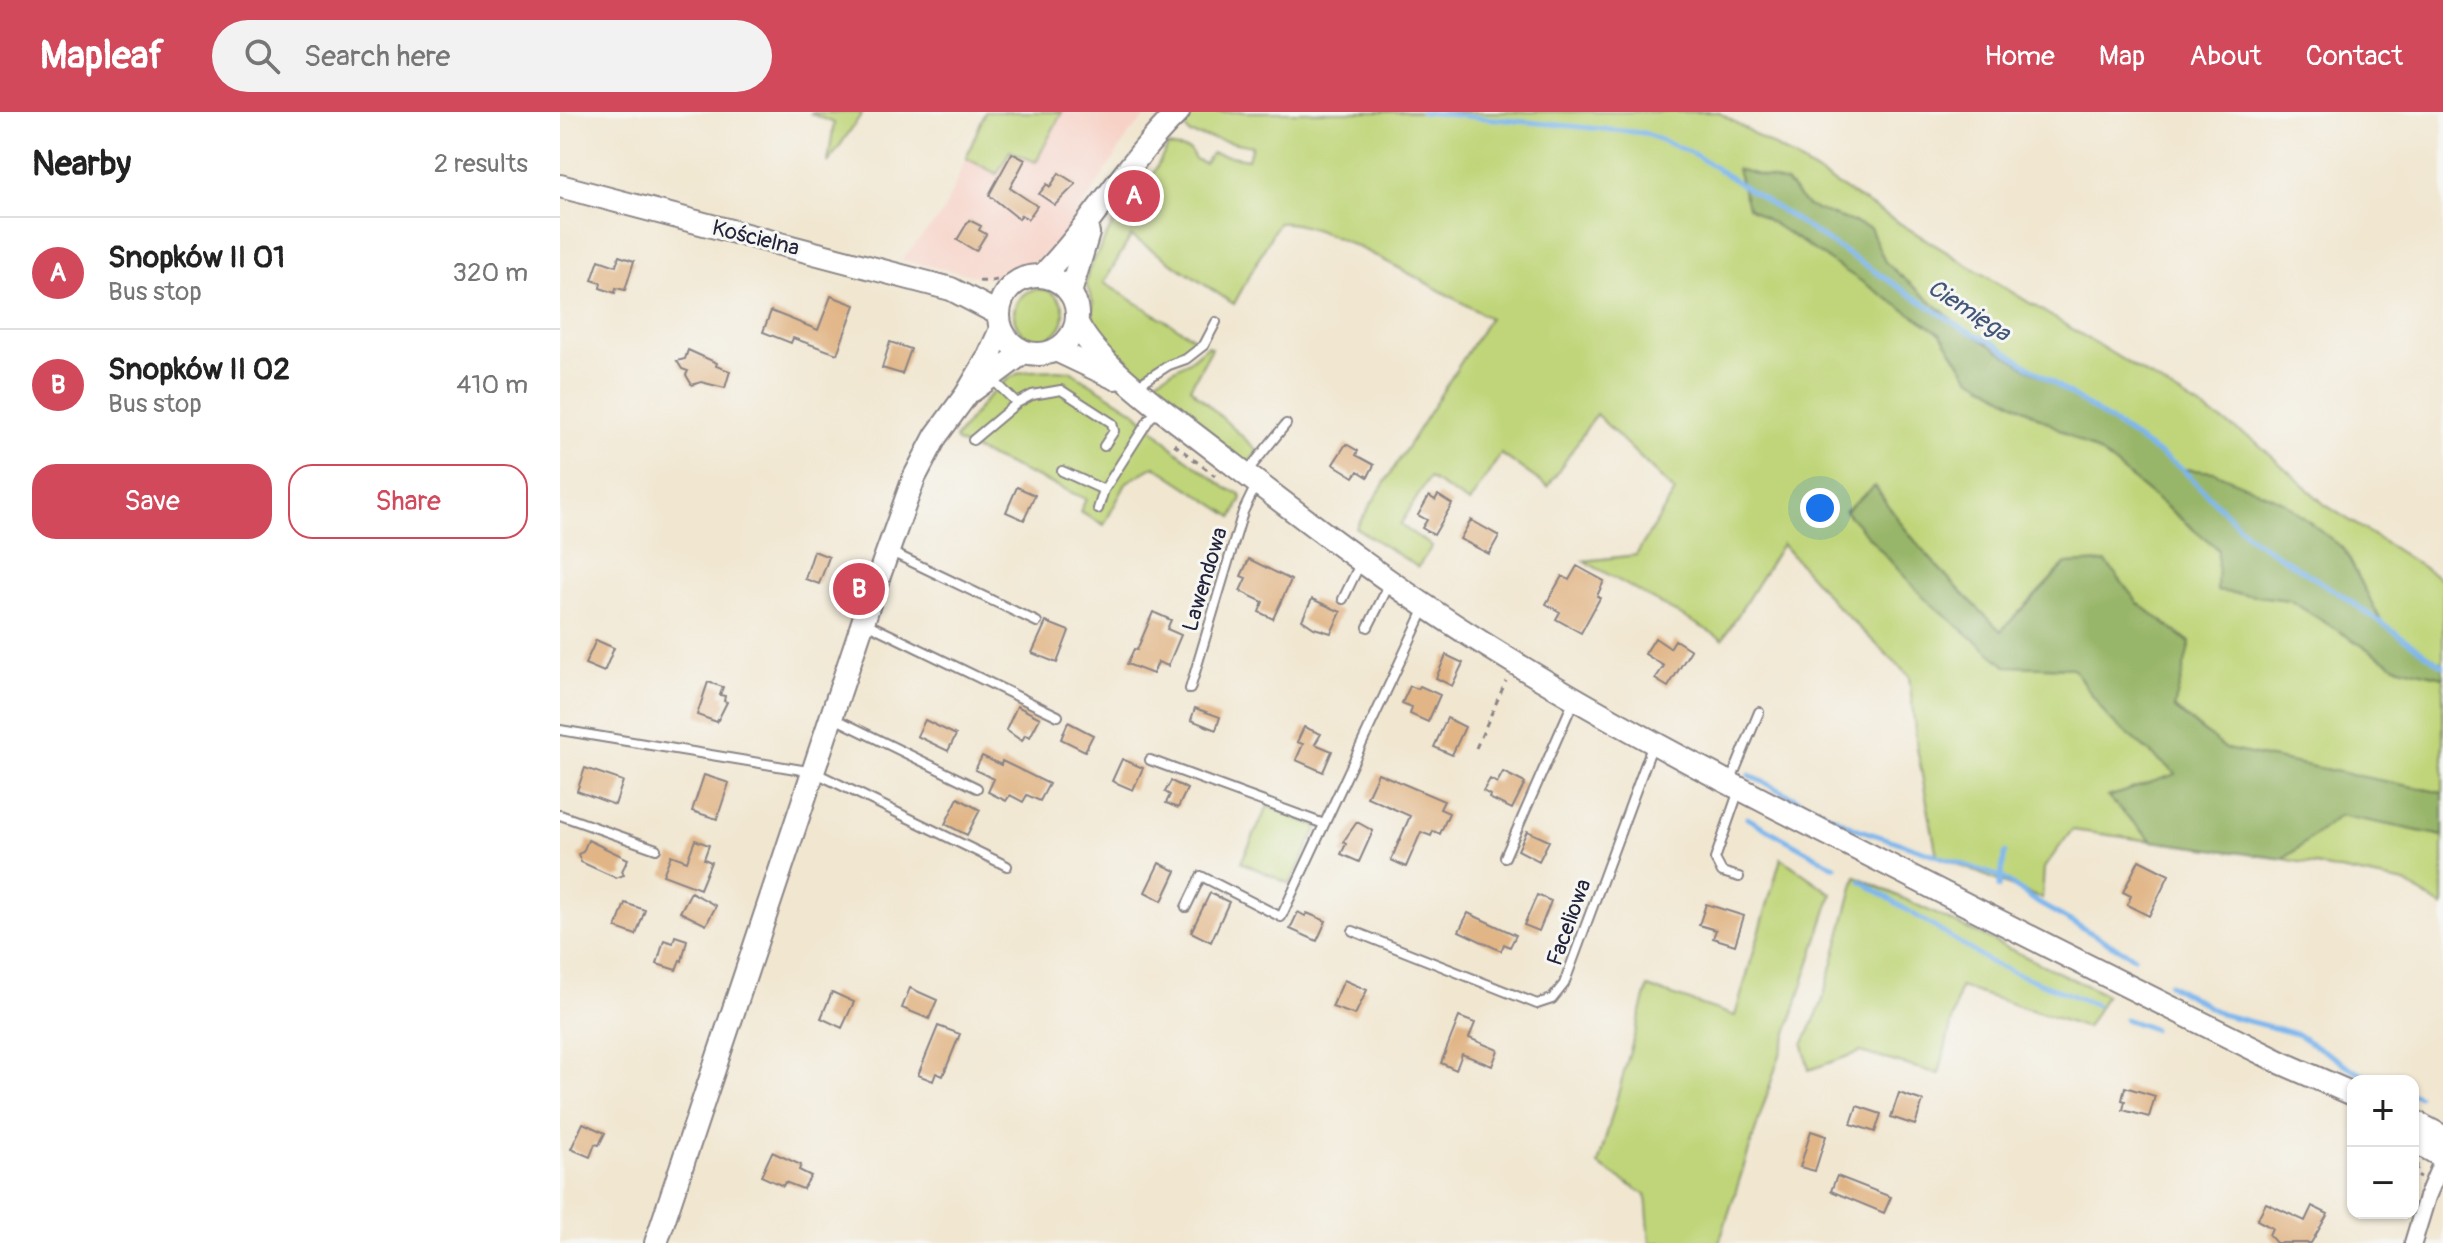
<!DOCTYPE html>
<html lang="en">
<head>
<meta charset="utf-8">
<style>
	:root { --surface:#fff; --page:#f2f2f2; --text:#222; --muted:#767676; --line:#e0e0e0; --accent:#d1495b }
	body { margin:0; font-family:Pangolin,sans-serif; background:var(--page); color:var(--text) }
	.controls { position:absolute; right:24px; bottom:24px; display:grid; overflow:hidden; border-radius:16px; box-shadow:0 2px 6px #0004 }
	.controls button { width:72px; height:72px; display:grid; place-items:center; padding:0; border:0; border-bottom:2px solid var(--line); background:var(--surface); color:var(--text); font:40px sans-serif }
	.you { position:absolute; left:1260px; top:396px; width:28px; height:28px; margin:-20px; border:6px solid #fff; border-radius:50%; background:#1a73e8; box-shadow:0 0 0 12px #1a73e833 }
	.badge { display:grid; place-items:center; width:52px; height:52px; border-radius:50%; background:var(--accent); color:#fff; font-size:26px; font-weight:700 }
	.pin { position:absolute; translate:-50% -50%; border:4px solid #fff; box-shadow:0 2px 8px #0006 }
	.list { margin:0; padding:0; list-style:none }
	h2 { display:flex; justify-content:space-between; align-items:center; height:104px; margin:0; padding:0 32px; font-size:34px }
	h2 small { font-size:26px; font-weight:400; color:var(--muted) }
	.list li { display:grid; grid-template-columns:52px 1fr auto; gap:24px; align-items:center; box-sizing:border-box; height:112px; padding:0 32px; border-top:2px solid var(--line) }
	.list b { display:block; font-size:30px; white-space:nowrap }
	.list p { margin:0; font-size:26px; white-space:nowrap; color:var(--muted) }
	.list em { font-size:26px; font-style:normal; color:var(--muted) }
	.actions { display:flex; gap:16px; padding:24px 32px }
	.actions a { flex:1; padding:18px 0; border:2px solid var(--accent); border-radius:24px; text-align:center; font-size:28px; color:var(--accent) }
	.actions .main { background:var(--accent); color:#fff }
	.icon { flex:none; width:44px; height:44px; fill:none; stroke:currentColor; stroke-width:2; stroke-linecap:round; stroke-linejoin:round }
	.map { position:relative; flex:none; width:1883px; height:1131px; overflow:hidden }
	header { display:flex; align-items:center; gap:48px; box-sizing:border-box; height:112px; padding:0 40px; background:var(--accent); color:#fff }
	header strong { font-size:38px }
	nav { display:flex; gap:44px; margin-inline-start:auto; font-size:28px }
	.search { width:560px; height:72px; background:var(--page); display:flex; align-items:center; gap:20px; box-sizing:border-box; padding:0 28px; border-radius:44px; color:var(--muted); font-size:30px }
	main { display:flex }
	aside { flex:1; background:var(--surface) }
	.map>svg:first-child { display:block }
</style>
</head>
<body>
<header>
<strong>Mapleaf</strong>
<div class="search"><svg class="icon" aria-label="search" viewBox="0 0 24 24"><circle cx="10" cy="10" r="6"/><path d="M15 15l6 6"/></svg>Search here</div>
<nav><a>Home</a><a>Map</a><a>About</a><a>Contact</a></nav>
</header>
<main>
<aside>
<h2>Nearby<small>2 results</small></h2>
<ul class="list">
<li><span class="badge">A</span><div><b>Snopków II 01</b><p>Bus stop</p></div><em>320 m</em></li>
<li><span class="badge">B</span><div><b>Snopków II 02</b><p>Bus stop</p></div><em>410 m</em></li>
</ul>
<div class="actions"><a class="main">Save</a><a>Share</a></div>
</aside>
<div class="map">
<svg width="1883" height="1131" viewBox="0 0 1883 1131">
	<rect width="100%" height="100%" fill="#f6f6f2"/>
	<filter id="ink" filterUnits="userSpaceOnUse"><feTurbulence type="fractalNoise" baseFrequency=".0125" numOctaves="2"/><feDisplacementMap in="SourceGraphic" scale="16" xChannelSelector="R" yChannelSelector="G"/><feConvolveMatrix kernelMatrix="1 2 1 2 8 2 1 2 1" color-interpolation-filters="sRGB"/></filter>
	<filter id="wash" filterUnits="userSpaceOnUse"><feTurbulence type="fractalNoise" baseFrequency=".006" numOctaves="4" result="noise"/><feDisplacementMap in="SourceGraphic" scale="32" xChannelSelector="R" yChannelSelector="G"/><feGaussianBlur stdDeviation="1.8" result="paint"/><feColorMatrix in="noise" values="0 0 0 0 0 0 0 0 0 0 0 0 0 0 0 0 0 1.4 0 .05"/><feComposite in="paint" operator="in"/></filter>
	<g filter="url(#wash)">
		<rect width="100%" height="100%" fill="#f1e7d1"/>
		<path fill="#f7d1c6" d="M502,0H591L570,21L500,131L476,148L441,164L421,165L341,148L383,101L406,46L437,62L450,39L476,50Z"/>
		<path fill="#c0d579" stroke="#717c5a" stroke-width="2" d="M303,0L268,51L274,11L250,1Z
			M425,0H502L476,50L450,39L437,62L406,46Z
			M635,0H1158L1695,329L1764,392L1883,468V552L1822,511L1784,437L1654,360L1622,357L1519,288L1402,216L1325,150L1310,116L1246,94L1227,71L1294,163L1380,221L1409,264L1543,343L1658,438V479L1729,488L1835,554L1883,565V681L1666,637L1614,595L1630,530L1578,491L1546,450L1505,452L1441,519C1395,474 1350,430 1316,375L1285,398L1446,554L1513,556L1549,607L1617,662L1548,685L1592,729L1512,718L1484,756L1482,787L1377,744L1357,636L1349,564L1276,493L1222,432L1163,527L1024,449L1076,443L1115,380L1036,302L988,375L941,342L909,391L869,366L840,413L872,434L858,455L796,416L929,206C886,183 760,105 718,111L674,192L571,124L544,171L639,229C627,240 617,241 603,248C592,253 586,263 574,266L547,242L554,238L538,222L533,211V191L526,172L528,159L553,112L593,62L608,34L630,38L635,47L644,51L652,41L688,47L692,34L630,22L623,14Z
			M454 202a25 25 0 1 1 50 0a25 25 0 1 1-50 0Z
			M647,234L652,236L630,276L698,339L690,349H681L598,288L597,267L629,249Z
			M496,258L510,259L576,300L615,338L666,376L680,382L682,386L673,405L595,354L567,370L544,413L520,400L526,387L397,330L395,327C410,308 439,264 464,260C474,258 485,259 496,258Z
			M708,694L758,715L730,772L681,750Z
			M1780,703L1883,724V795L1845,771L1724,747Z
			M1221,746L1272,782L1159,1131H1090L1086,1083L1038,1053L1088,875L1175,904Z
			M1296,764L1546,883L1527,916L1400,875L1379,962L1300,940L1249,958L1243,933L1262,891Z"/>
		<path fill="#98b669" stroke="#5d6c52" stroke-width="2" d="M1177,57L1227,71L1247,94L1310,116L1325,150L1402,216L1519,288L1622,357L1654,360L1724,390L1784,437L1822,511L1883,552V565L1835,554L1729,488L1657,479L1658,437L1543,343L1409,264L1380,221L1188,95Z
			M1315,374C1349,429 1395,474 1441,519L1506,452L1546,450L1578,491L1630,531L1614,596L1666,637L1883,681V724L1780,703L1724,747L1592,729L1548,685L1616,662L1549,607L1513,556L1446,554L1363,485L1285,399Z"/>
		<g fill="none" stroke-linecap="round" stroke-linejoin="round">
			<path stroke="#7cb6ed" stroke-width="5" d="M862,0L1084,21L1134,42L1402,216L1434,231L1622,357L1692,427L1780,482L1883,554
				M1189,663L1295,716L1441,765L1478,791L1574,845
				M1187,706L1275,755
				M1301,769L1433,852L1536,893
				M1439,775L1445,741
				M1609,872L1661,902L1737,922L1799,961L1820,969
				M1565,907L1593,917
				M1853,982L1858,984"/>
		</g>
		<g id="blocks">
			<path fill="#e1b586" d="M452,41L465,48L450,76L477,94L468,107L461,103L459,107L429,83Z
				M499,61L516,72L495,93L479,82L487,72L490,75Z
				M409,108L421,114L419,118L426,122L416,139L397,128Z
				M59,144L74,149L65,178L56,176L55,181L40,176L41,171L32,168L39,148L56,154Z
				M271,184L295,193L277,242L233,226L231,231L203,220L211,199L258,218Z
				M330,230L351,237L342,262L322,256Z
				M128,238L157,251L156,254L170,259L165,276L141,270L132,273L126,263L128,259L122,257L117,249L125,247Z
				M786,332L798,339L796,343L814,353L808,365L798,359L794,365L773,352Z
				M457,375L475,383L464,408L446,400Z
				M878,383L892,392L874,423L862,416L867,408L858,403L869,384L875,388Z
				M911,408L939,424L929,442L900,427Z
				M254,439L269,445L259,472L245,467Z
				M689,447L731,468L713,507L699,500L703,490L680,479L686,466L681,464Z
				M1017,454L1044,469L1037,484L1040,486L1021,521L996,507L1000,500L986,492L1002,464L1009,468Z
				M752,487L781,500L771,521L754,516L742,508Z
				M593,500L611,508L607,517L621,523L608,554L598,550L593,562L567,552L574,537L577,538Z
				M486,510L509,519L497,551L472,541Z
				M1095,526L1110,536L1115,528L1131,538L1108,575L1095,567L1104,554L1085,542Z
				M36,528L54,536L44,560L25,552Z
				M886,543L903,551L892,574L876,566Z
				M148,570L163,575L160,583L165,584L164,589L167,590L157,610L137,603Z
				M850,574L858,577L860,574L880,583L868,610L850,602L852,595L842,591Z
				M457,594L480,606L470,625L465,623L462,629L446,618Z
				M635,596L660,605L656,618L631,608Z
				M887,606L905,615L892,643L874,635Z
				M365,608L396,623L388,639L357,624Z
				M508,610L533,623L525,639L501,627Z
				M744,615L761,622L755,632L772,639L763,660L736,648L743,632L737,630Z
				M422,644L441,653L442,649L489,672L480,689L467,683L463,690L450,683L446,689L428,680L434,667L415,658Z
				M562,647L583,656L573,678L552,669Z
				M25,656L63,669L55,693L17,679Z
				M943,660L965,671L952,697L929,686L930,683L923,679L930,667L937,671Z
				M818,661L884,689L880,697L889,701L880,722L873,719L871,724L861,720L846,755L831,748L850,704L807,685Z
				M144,663L169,671L157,707L132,699Z
				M611,669L627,677L618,696L606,691L610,683L605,680Z
				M398,686L420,698L407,723L385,712Z
				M797,710L813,719L799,750L781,742L786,732L783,730Z
				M967,719L989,729L979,749L958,738Z
				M28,728L68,747L62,759L64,763L56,766L21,750L18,742L23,740Z
				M135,728L149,733L144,747L151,750L140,777L103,763L111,743L127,749Z
				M1579,748L1609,763L1589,804L1567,793L1571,784L1563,780Z
				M599,751L616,759L602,789L585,780Z
				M131,780L156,794L146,813L120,800Z
				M650,781L669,790L651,830L631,820Z
				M977,783L991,789L979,819L964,813Z
				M65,791L85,798L76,823L56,816Z
				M1146,792L1184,804L1175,833L1153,826L1156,818L1139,813Z
				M738,800L745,804L747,801L766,809L757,829L730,817Z
				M908,801L956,823L950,835L944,832L941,839L899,819Z
				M115,824L127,828L122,849L120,848L116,858L97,852L104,828L113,831Z
				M784,868L807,878L795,903L772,895Z
				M350,876L377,888L369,907L342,896Z
				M272,880L294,890L282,916L261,906Z
				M899,905L915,911L909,926L938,938L932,954L902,942L896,958L881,951Z
				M378,914L400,922L383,964L376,961L373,969L358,963Z
				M1565,975L1595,984L1589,1005L1563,998L1565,989L1562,988Z
				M1339,981L1363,989L1355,1013L1331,1005Z
				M1297,994L1321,1002L1315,1020L1291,1012Z
				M23,1011L45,1021L39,1033L35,1032L30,1045L11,1037Z
				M1251,1019L1266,1024L1255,1059L1240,1055Z
				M212,1040L241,1053L239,1058L251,1064L243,1077L225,1070L223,1074L201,1064Z
				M1277,1064L1331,1085L1324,1101L1271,1079Z
				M1706,1091L1745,1109L1752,1094L1768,1102L1751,1131H1716L1709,1123L1712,1116L1697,1108Z"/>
		</g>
	</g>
	<g filter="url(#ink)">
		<use href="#blocks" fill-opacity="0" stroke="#8a8486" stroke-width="2"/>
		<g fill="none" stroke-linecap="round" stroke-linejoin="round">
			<defs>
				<path id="lane" d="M432,267L457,291
					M575,275L609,253L626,247L644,233L656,210
					M413,328L457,291L472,283L501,278L552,311L554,319L544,334
					M502,359L544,378
					M686,361L726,312
					M538,397L544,378L590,306L601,298
					M329,439L477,510
					M783,487L801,450
					M303,512L312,514L498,604
					M808,515L830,471
					M630,577L683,400L697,371
					M272,605L417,676
					M0,618L254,660L447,754
					M590,648L764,712
					M1171,668L1199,600
					M1179,678L1155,747L1162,760L1179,765
					M0,703L96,737
					M945,745L1014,588
					M626,795L641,764L721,805L865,496
					M793,819L977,892L992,887L1004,872L1093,632"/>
				<path id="street" d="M1853,1131L1867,1085L1883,1047"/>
				<path id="secondary" d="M0,74L391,177L439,202
					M439 203a39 39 0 1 1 78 0a39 39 0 1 1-78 0Z
					M482,164C532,113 567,50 618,0
					M510,181L528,121
					M517,211C533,243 573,275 602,298C708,378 811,462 924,532C1053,613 1189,682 1325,751C1457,819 1589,885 1722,951L1793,982
					M496,238L555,266
					M413,278L464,240
					M1853,1009L1883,1025
					M1853,1028L1883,1045
					M96,1131L311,486L354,366L376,324L406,283L428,246L441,217"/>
			</defs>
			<use href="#lane" stroke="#8a8486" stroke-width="12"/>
			<use href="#street" stroke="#8a8486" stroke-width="20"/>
			<use href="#secondary" stroke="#8a8486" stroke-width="26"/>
			<path stroke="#8a8486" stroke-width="3" stroke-dasharray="6 6" stroke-linecap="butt" d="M419,169C437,171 448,164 464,156
				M614,332L655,364
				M916,636L946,569
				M1857,1052V1063L1861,1065"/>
			<use href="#lane" stroke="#fff" stroke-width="8"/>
			<use href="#street" stroke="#fff" stroke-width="16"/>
			<use href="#secondary" stroke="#fff" stroke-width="22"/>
		</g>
	</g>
	<g text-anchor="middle" stroke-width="6" stroke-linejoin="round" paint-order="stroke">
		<g font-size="22" fill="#22223b" stroke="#f6f6f2">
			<text transform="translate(196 125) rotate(14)" y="8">Kościelna</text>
			<text transform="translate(644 467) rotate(-73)" y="8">Lawendowa</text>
			<text transform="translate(1008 810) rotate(-70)" y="8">Faceliowa</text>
		</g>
		<g font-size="24" font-style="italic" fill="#425679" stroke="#f6f6f2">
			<text transform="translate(1409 198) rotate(33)" y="8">Ciemięga</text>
		</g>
	</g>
</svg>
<div class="controls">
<button>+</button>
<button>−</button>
</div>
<div class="you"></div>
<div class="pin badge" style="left:574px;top:84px">A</div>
<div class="pin badge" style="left:299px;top:477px">B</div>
</div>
</main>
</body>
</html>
